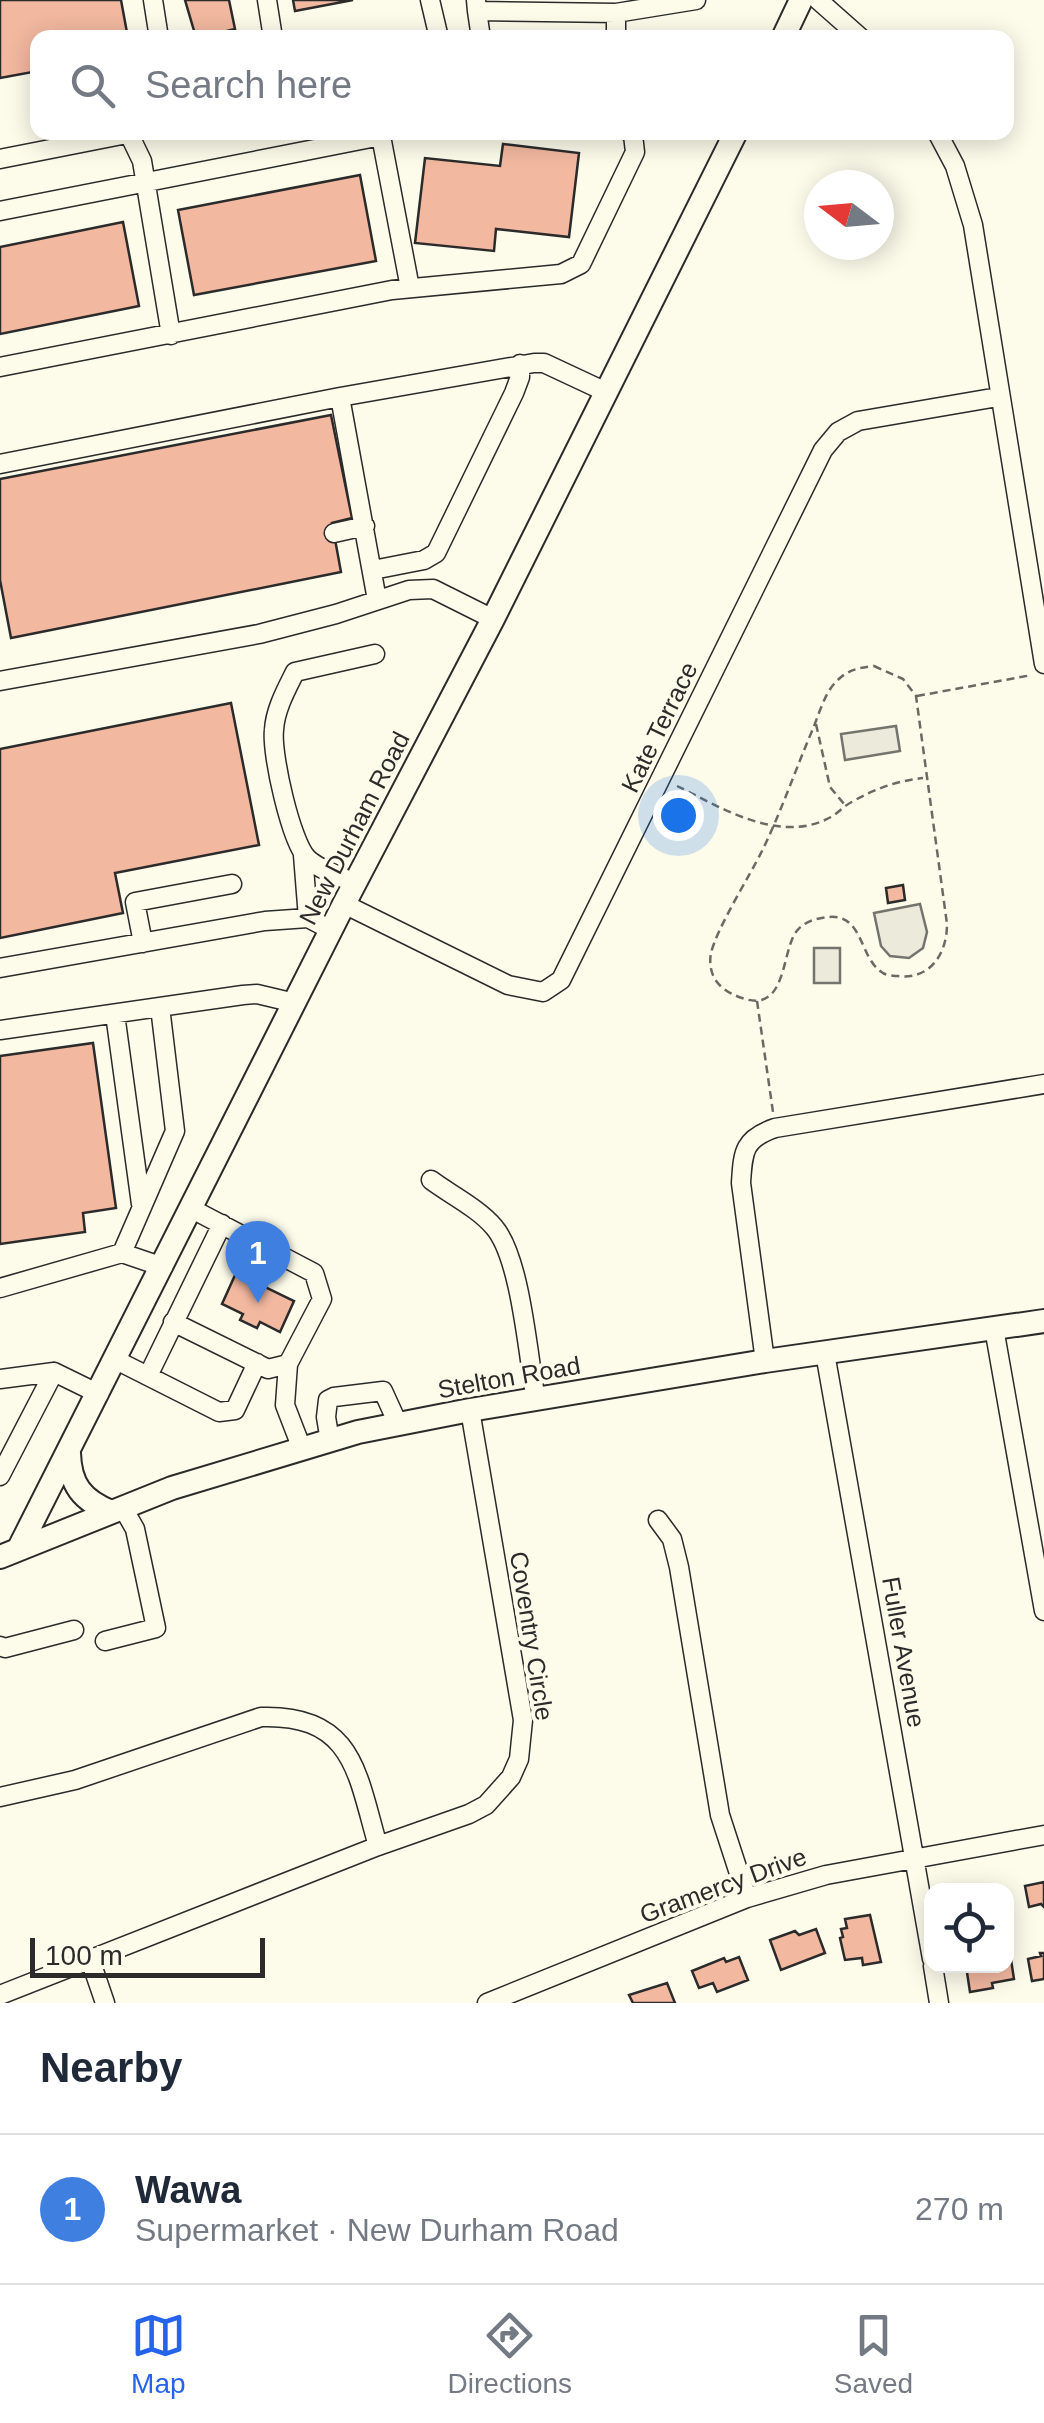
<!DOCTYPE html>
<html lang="en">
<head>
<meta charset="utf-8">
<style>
	:root { --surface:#fff; --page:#f6f6f7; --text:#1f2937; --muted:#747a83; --line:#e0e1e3; --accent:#2563eb }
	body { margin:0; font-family:Arial,sans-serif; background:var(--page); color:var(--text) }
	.controls { position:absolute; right:30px; bottom:30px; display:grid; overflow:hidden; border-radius:20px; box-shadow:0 5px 25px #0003 }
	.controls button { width:90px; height:90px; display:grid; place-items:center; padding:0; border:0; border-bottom:2px solid var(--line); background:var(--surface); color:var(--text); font:50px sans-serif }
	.compass { position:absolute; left:804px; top:170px; width:90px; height:90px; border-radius:50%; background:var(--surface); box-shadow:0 5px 25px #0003; rotate:286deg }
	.scale { position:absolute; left:30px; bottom:25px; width:235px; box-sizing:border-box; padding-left:10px; border:5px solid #2b2b2b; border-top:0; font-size:28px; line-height:35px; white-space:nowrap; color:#2b2b2b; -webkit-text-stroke:8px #fdfbea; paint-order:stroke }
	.you { position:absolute; left:678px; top:815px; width:35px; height:35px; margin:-25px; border:8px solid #fff; border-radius:50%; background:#1a73e8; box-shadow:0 0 0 15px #1a73e833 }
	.badge { display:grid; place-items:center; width:65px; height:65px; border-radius:50%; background:var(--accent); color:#fff; font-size:32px; font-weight:700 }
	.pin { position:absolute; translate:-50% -82px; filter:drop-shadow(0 2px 5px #0008) }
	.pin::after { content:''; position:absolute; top:52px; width:35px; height:30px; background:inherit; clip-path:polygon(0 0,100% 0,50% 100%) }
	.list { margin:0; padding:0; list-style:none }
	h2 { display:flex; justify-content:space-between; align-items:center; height:130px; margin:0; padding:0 40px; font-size:42px }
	h2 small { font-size:32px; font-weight:400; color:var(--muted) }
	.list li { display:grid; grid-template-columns:65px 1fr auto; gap:30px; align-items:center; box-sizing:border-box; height:150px; padding:0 40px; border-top:2px solid var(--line) }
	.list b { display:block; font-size:38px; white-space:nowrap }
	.list p { margin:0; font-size:32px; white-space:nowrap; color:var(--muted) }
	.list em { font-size:32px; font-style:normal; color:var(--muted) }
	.icon { flex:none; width:55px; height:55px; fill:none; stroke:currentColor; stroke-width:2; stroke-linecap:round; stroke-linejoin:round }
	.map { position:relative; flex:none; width:1044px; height:2003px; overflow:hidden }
	.search { position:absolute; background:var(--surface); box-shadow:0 5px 25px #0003; left:30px; right:30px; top:30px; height:110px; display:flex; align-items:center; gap:25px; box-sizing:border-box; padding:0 35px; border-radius:20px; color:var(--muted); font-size:38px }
	.sheet { height:280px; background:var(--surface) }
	nav { display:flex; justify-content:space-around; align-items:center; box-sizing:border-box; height:140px; border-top:2px solid var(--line); background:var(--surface); font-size:28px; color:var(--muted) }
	nav a { display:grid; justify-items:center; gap:5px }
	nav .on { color:var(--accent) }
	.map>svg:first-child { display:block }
</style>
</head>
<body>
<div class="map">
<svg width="1044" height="2003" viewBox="0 0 1044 2003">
	<rect width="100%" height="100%" fill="#fdfbea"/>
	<path fill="#ecebdb" stroke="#74746e" stroke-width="2.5" d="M896,726L900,751L845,760L841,734Z
		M920,904L927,932L923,948L909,958L890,956L881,946L874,913Z
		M814,948H840V983H814Z"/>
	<path fill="#f2b8a0" stroke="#2b2b2b" stroke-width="2.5" d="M0,0H121L128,38H38V71L0,78Z
		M185,0H229L235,29L203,37L195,34Z
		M293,0H353L295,11Z
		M503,144L579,153L569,237L496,229L494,251L415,243L425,158L500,166Z
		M360,175L376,261L194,295L178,210Z
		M123,222L139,306L0,334V247Z
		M331,415L352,518L332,523L341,572L11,638L0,580V479Z
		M231,703L259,845L115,873L123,913L0,938V749Z
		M903,885L905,900L888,903L886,888Z
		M93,1043L116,1208L83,1213L85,1232L0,1244V1056Z
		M236,1273L294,1301L280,1332L260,1322L257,1328L240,1320L243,1314L222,1304Z
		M1044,1882V1907L1041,1904L1029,1907L1025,1886Z
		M870,1915L881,1962L863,1965L862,1958L845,1960L840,1938L843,1937L841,1929L847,1928L845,1919Z
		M816,1929L825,1953L781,1970L770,1940L795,1931L799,1935Z
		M1010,1953L1014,1979L992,1983L993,1988L970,1992L966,1966H1006V1954Z
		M1040,1953H1044V1979L1032,1981L1028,1959L1041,1956Z
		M739,1957L748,1980L717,1992L713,1983L699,1988L692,1971L724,1958L726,1962Z
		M667,1983L675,2003H633L629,1995Z"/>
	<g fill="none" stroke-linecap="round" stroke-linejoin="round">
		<defs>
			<path id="minor" d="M153,0L159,38
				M267,0L273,38
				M430,0L439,38
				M476,0L477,11L616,13
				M818,0L861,38
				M477,11L481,38
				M616,38V13L696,0
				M937,132L955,166L973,225L1044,664
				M129,134L142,161L171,335
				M0,159L137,132
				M0,211L381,136L410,288
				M0,367L392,290L561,274L581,264L635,152L633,135L629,132
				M340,397L534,363H544L606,392
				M0,464L340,397L377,600
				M334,533L365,526
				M373,570L424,560L436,553L514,393L520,377V364
				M0,681L259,634L336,614L409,590L433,589L493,619
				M303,855L308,918
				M355,883C340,876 319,870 307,858C291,842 271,753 274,730C275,710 286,690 295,672L375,654
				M344,904L508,985L543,992L561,980L823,450L838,432L858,421L998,397
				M143,943L135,902L232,884
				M0,968L265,921L308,918L331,930
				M160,1007L175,1131L122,1253L163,1267
				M115,1014L141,1204
				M0,1030L243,995L257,994L295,1003
				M431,1180C451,1195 478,1208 494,1227C521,1258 528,1357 536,1400
				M192,1209L314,1273L322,1299L288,1364L285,1405L302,1449
				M0,1288L122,1253
				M173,1322L268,1369L288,1364
				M994,1328L1044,1611
				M825,1353L932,1959
				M116,1360L219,1412L235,1410L257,1363
				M765,1361L741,1183C743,1152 743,1139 775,1128L1044,1084
				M148,1376L222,1224
				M0,1379L54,1372L99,1394
				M330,1441L326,1417L328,1400L334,1397L383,1391L398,1424
				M0,1476L54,1372
				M658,1520L672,1539L679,1567L720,1815L747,1898
				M105,1641L156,1628L135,1529L123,1508
				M0,1646L5,1648L74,1630
				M0,1797L75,1780L261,1717C354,1714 357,1774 378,1846
				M90,1959L105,2003
				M933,1966L939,2003
				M0,1995L378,1846L469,1814L486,1805L511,1777L519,1759L523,1720L470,1410
				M487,2003L747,1898L826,1875L1044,1835"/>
			<path id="major" d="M783,38L801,0
				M69,1453C70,1485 82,1500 111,1512
				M19,1548L344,904L493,619L736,132
				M0,1557L172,1488L358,1432L470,1410L765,1361L1044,1321"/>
		</defs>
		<use href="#minor" stroke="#2b2b2b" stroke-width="21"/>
		<use href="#major" stroke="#2b2b2b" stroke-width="26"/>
		<path stroke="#6a6964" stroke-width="2.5" stroke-dasharray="8 5" stroke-linecap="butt" d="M874,666L903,679L916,696L947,924C947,954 930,980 898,976C895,976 885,975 883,973C859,959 864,914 829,917C816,918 803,922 796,932C781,953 787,1014 742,998C733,995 723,990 717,982C711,975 709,963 711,953C717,928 749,877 762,851C781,812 795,771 812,731C818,717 824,695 834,684C846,670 857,668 874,666Z
			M917,696L1032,675
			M816,724L830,787L844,804
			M677,786C722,808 780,845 831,817C838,813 843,807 850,803C874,789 896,781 923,778
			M757,1001L773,1112"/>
		<use href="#minor" stroke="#fdfbea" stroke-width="18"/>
		<use href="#major" stroke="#fdfbea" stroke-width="22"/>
	</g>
	<g text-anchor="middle" stroke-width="8" stroke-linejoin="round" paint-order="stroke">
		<g font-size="25" fill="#2b2b2b" stroke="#fdfbea">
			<text transform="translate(659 727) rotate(-64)" y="9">Kate Terrace</text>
			<text transform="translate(354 828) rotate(-63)" y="9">New Durham Road</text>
			<text transform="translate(509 1377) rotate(-10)" y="9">Stelton Road</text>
			<text transform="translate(532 1636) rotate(81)" y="9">Coventry Circle</text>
			<text transform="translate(904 1652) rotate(80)" y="9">Fuller Avenue</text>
			<text transform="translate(723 1885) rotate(-20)" y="9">Gramercy Drive</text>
		</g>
	</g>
</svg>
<div class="controls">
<button><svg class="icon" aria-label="locate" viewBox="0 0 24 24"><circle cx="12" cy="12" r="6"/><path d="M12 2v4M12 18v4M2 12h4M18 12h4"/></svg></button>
</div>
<svg class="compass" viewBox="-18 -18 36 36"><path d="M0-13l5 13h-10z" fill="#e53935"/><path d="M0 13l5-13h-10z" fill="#747a83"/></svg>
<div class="scale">100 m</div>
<div class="you"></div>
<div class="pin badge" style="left:258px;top:1303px;background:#3f7fe0">1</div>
<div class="search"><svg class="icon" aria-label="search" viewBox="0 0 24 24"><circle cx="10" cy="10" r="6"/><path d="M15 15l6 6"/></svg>Search here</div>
</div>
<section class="sheet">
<h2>Nearby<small></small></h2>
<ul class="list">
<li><span class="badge" style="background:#3f7fe0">1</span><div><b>Wawa</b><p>Supermarket · New Durham Road</p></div><em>270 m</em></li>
</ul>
</section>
<nav>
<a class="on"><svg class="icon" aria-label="map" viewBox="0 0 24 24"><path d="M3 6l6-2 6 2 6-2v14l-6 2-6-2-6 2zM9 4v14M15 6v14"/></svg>Map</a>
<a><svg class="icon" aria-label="directions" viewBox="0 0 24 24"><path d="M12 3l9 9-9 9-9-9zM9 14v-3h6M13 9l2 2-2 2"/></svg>Directions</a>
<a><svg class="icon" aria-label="saved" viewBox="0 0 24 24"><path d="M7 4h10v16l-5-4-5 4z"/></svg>Saved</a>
</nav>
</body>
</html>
